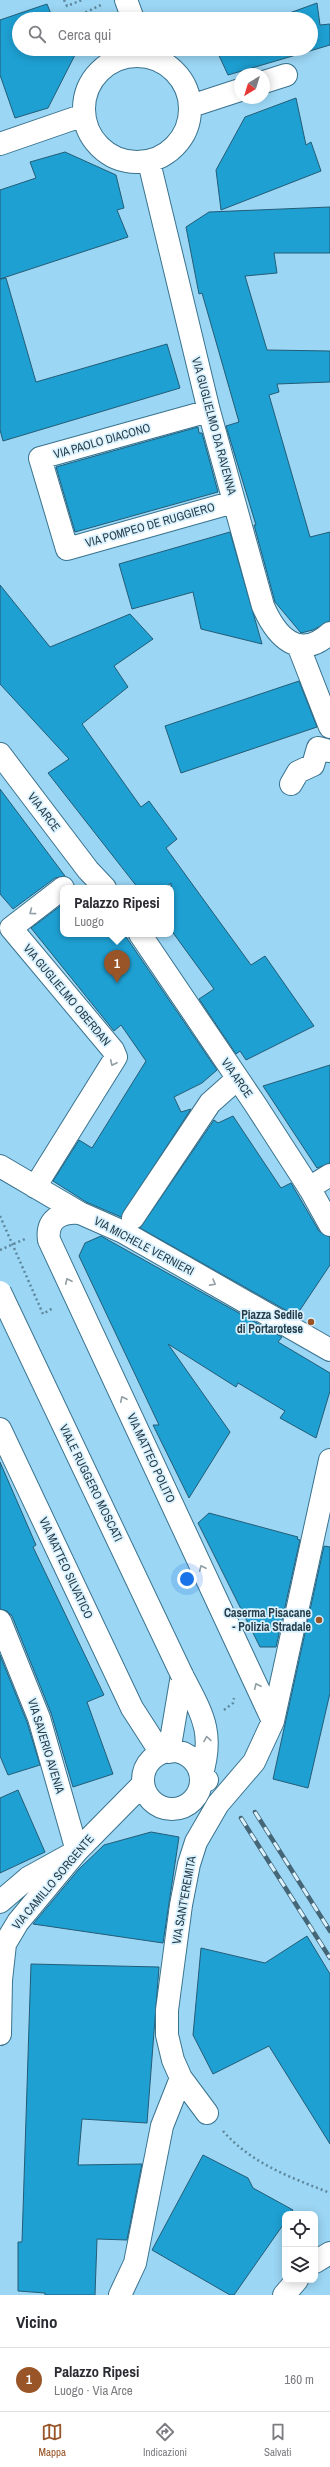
<!DOCTYPE html>
<html lang="it">
<head>
<meta charset="utf-8">
<style>
	:root { --surface:#fff; --page:#f7f7f7; --text:#2b2b33; --muted:#7c7c81; --line:#e1e1e2; --accent:#995427 }
	body { margin:0; font-family:"Archivo Narrow",sans-serif; background:var(--page); color:var(--text) }
	.controls { position:absolute; right:12px; bottom:12px; display:grid; overflow:hidden; border-radius:8px; box-shadow:0 2px 10px #0003 }
	.controls button { width:36px; height:36px; display:grid; place-items:center; padding:0; border:0; border-bottom:1px solid var(--line); background:var(--surface); color:var(--text); font:20px sans-serif }
	.compass { position:absolute; left:234px; top:68px; width:36px; height:36px; border-radius:50%; background:var(--surface); box-shadow:0 2px 10px #0003; rotate:218deg }
	.you { position:absolute; left:187px; top:1579px; width:14px; height:14px; margin:-10px; border:3px solid #fff; border-radius:50%; background:#1a73e8; box-shadow:0 0 0 6px #1a73e833 }
	.badge { display:grid; place-items:center; width:26px; height:26px; border-radius:50%; background:var(--accent); color:#fff; font-size:13px; font-weight:700 }
	.pin { position:absolute; translate:-50% -33px; filter:drop-shadow(0 1px 2px #0008) }
	.pin::after { content:''; position:absolute; top:21px; width:14px; height:12px; background:inherit; clip-path:polygon(0 0,100% 0,50% 100%) }
	.popup { position:absolute; left:60px; top:885px; width:114px; height:52px; box-sizing:border-box; display:grid; place-content:center; border-radius:8px; background:var(--surface); filter:drop-shadow(0 1px 3px #0005); font-size:13px; white-space:nowrap; color:var(--muted) }
	.popup b { font-size:15px; color:var(--text) }
	.popup::after { content:''; position:absolute; left:50%; top:100%; margin-left:-8px; border:8px solid transparent; border-top-color:var(--surface) }
	.list { margin:0; padding:0; list-style:none }
	h2 { display:flex; justify-content:space-between; align-items:center; height:52px; margin:0; padding:0 16px; font-size:17px }
	h2 small { font-size:13px; font-weight:400; color:var(--muted) }
	.list li { display:grid; grid-template-columns:26px 1fr auto; gap:12px; align-items:center; box-sizing:border-box; height:64px; padding:0 16px; border-top:1px solid var(--line) }
	.list b { display:block; font-size:15px; white-space:nowrap }
	.list p { margin:0; font-size:13px; white-space:nowrap; color:var(--muted) }
	.list em { font-size:13px; font-style:normal; color:var(--muted) }
	.icon { flex:none; width:22px; height:22px; fill:none; stroke:currentColor; stroke-width:2; stroke-linecap:round; stroke-linejoin:round }
	.map { position:relative; flex:none; width:330px; height:2295px; overflow:hidden }
	.search { position:absolute; background:var(--surface); box-shadow:0 2px 10px #0003; left:12px; right:12px; top:12px; height:44px; display:flex; align-items:center; gap:10px; box-sizing:border-box; padding:0 14px; border-radius:22px; color:var(--muted); font-size:15px }
	.sheet { height:116px; background:var(--surface) }
	nav { display:flex; justify-content:space-around; align-items:center; box-sizing:border-box; height:56px; border-top:1px solid var(--line); background:var(--surface); font-size:11px; color:var(--muted) }
	nav a { display:grid; justify-items:center; gap:2px }
	nav .on { color:var(--accent) }
	.map>svg:first-child { display:block }
</style>
</head>
<body>
<div class="map">
<svg width="330" height="2295" viewBox="0 0 330 2295">
	<rect width="100%" height="100%" fill="#9bd6f4"/>
	<path fill="#1ea0d3" stroke="#235d77" d="M317,3L320,25L330,24V45L228,75L216,49H311V19H273Z
		M47,4L53,19H19V49H78L48,108L15,118L0,75V20Z
		M296,98L306,145L311,142L321,171L221,210L216,170L245,117Z
		M65,152L116,175L124,208L117,210L128,237L0,279V190L36,178L30,162Z
		M330,207V253H274L277,273L245,276L267,350L330,351V382L277,384L279,392L269,395L310,537L330,532V621L313,630L301,633L275,602L254,525H256L226,426L239,422L202,293L199,294L186,227L209,212Z
		M6,278L36,382L167,344L180,388L3,441L0,430V279Z
		M198,427L199,433H202L218,492L75,532L56,467Z
		M230,532L262,644L201,629L193,592L132,609L119,564Z
		M0,585L50,647L130,614L153,639L114,666L128,687L82,724L141,807L149,801L177,839L166,848L251,965L265,956L314,1026L246,1060L240,1051L236,1054L199,999L214,989L171,930V883L165,888H138L48,773L69,759L0,684Z
		M299,681L317,727L181,773L165,726Z
		M0,789L65,876L55,878L13,909L0,894Z
		M63,904V934H124L217,1070L202,1083L174,1097L181,1112L191,1109L121,1217L86,1202L53,1181L79,1140L92,1148L146,1061L121,1025L114,1031L31,928Z
		M330,1065V1163L317,1168L263,1086Z
		M233,1116L281,1188L291,1183L319,1231L330,1237V1265L296,1316L140,1228L214,1120L218,1123Z
		M101,1236L282,1337L278,1342L330,1373V1391L316,1438L280,1418L285,1411L238,1383L236,1387L168,1344L230,1432L189,1498L153,1425H159L79,1256L85,1243Z
		M0,1462L36,1545L33,1547L104,1695L87,1702L113,1774L73,1787L51,1713L12,1616L7,1611L0,1609Z
		M209,1513L298,1537L297,1539L300,1540L276,1647H260L198,1523Z
		M324,1546L330,1547V1693L308,1788L273,1779Z
		M0,1655L27,1722L40,1765L8,1775L0,1756Z
		M18,1790L45,1852L0,1873V1798Z
		M151,1832L179,1837L163,1943L33,1924L79,1869L104,1845Z
		M307,1936L330,1974V2144L269,2046L213,2074L193,2035L201,1948L265,1963Z
		M31,1964L159,1967L147,2123L82,2119L78,2165L142,2164L127,2240L97,2239L95,2295H45V2293L18,2291V2242H22Z
		M203,2155L248,2178L253,2188L293,2210L290,2214H285V2222L234,2295H230L152,2250Z"/>
	<g fill="none" stroke-linecap="round" stroke-linejoin="round">
		<defs>
			<path id="minor" d="M126,0L133,19
				M84 109a53 53 0 1 1 106 0a53 53 0 1 1-106 0Z
				M264,82L286,75
				M191,106L240,90
				M0,144L84,115
				M149,162L209,411L263,606C276,636 299,662 330,633
				M209,411L40,458L67,549L234,502
				M298,645L330,727
				M0,754L88,870L105,888
				M291,784L298,772L313,765L318,748L330,751
				M140,934L255,1104L310,1189L330,1225
				M0,1166L80,1213L123,1232L330,1350
				M35,1187L116,1057L113,1050L11,928L63,888
				M309,1188L330,1175
				M80,1213C62,1211 46,1219 49,1240L273,1721
				M133,1218L210,1103L237,1079
				M0,1429L132,1708L161,1753
				M0,1621L39,1718L77,1851L28,1878L0,1902
				M182,1675C202,1714 215,1732 201,1777L207,1780
				M143 1780a29 29 0 1 1 58 0a29 29 0 1 1-58 0Z
				M169,1752L182,1675
				M0,2034L1,1980L5,1944L18,1922L77,1851L143,1784
				M207,2113L181,2078L173,2060L167,2035V2010L181,1905L189,1864L196,1842L218,1804L254,1762L273,1721L330,1460
				M315,2262L330,2253
				M120,2295L135,2263L162,2126L181,2078
				M284,2295L297,2280"/>
		</defs>
		<use href="#minor" stroke="#3a738e" stroke-width="24"/>
		<path stroke="#5e879b" stroke-width="2.5" stroke-dasharray="2 3" stroke-linecap="butt" d="M64,0L67,6L82,0
			M72,19L103,4
			M96,19L106,15
			M150,49L156,59
			M0,1216L43,1314L53,1308
			M0,1250L25,1239
			M224,1710L233,1703L234,1698
			M223,2131C252,2164 290,2177 330,2193"/>
		<use href="#minor" stroke="#fff" stroke-width="22"/>
		<defs>
			<path id="rail" d="M255,1812L330,1931
				M241,1818L330,1958"/>
		</defs>
		<use href="#rail" stroke="#456677" stroke-width="4.5"/>
		<use href="#rail" stroke="#daf1fe" stroke-width="3" stroke-dasharray="9" stroke-linecap="butt"/>
		<defs>
			<path id="minor-bridge" d="M0,1292L182,1675"/>
		</defs>
		<use href="#minor-bridge" stroke="#3a738e" stroke-width="24" stroke-linecap="butt"/>
		<use href="#minor-bridge" stroke="#fff" stroke-width="22"/>
	</g>
	<defs><path id="oneway-chevron" d="M-2-3.5L2.5 0L-2 3.5" fill="none" stroke-width="1.6" stroke-linecap="round" stroke-linejoin="round"/></defs>
	<g stroke="#929ea4">
		<use href="#oneway-chevron" transform="translate(32 912) rotate(143)"/>
		<use href="#oneway-chevron" transform="translate(113 1063) rotate(115)"/>
		<use href="#oneway-chevron" transform="translate(68 1281) rotate(-115)"/>
		<use href="#oneway-chevron" transform="translate(213 1283) rotate(29)"/>
		<use href="#oneway-chevron" transform="translate(123 1399) rotate(-115)"/>
		<use href="#oneway-chevron" transform="translate(202 1568) rotate(-115)"/>
		<use href="#oneway-chevron" transform="translate(257 1686) rotate(-115)"/>
		<use href="#oneway-chevron" transform="translate(207 1739) rotate(-99)"/>
	</g>
	<g fill="#995427" stroke="#daf1fe" stroke-width="1.5">
		<circle cx="311" cy="1322" r="4"/>
		<circle cx="319" cy="1620" r="4"/>
	</g>
	<g text-anchor="middle" stroke-width="3.5" stroke-linejoin="round" paint-order="stroke">
		<g font-size="12" fill="#263e4a" stroke="#daf1fe">
			<text transform="translate(214 426) rotate(75)" y="4">VIA GUGLIELMO DA RAVENNA</text>
			<text transform="translate(102 441) rotate(-16)" y="4">VIA PAOLO DIACONO</text>
			<text transform="translate(150 525) rotate(-16)" y="4">VIA POMPEO DE RUGGIERO</text>
			<text transform="translate(44 812) rotate(53)" y="4">VIA ARCE</text>
			<text transform="translate(67 995) rotate(50)" y="4">VIA GUGLIELMO OBERDAN</text>
			<text transform="translate(237 1078) rotate(55)" y="4">VIA ARCE</text>
			<text transform="translate(144 1246) rotate(28)" y="4">VIA MICHELE VERNIERI</text>
			<text transform="translate(151 1458) rotate(65)" y="4">VIA MATTEO POLITO</text>
			<text transform="translate(91 1483) rotate(64)" y="4">VIALE RUGGERO MOSCATI</text>
			<text transform="translate(66 1568) rotate(65)" y="4">VIA MATTEO SILVATICO</text>
			<text transform="translate(46 1746) rotate(73)" y="4">VIA SAVERIO AVENIA</text>
			<text transform="translate(53 1882) rotate(-50)" y="4">VIA CAMILLO SORGENTE</text>
			<text transform="translate(184 1900) rotate(-80)" y="4">VIA SANT'EREMITA</text>
		</g>
		<g font-size="12" font-weight="bold" fill="#263e4a" stroke="#daf1fe" text-anchor="end">
			<text x="303" y="1319">Piazza Sedile<tspan x="303" dy="14">di Portarotese</tspan></text>
			<text x="311" y="1617">Caserma Pisacane<tspan x="311" dy="14">- Polizia Stradale</tspan></text>
		</g>
	</g>
</svg>
<div class="controls">
<button><svg class="icon" aria-label="locate" viewBox="0 0 24 24"><circle cx="12" cy="12" r="6"/><path d="M12 2v4M12 18v4M2 12h4M18 12h4"/></svg></button>
<button><svg class="icon" aria-label="layers" viewBox="0 0 24 24"><path d="M12 4l9 5-9 5-9-5zM3 14l9 5 9-5"/></svg></button>
</div>
<svg class="compass" viewBox="-18 -18 36 36"><path d="M0-13l5 13h-10z" fill="#e53935"/><path d="M0 13l5-13h-10z" fill="#7c7c81"/></svg>
<div class="you"></div>
<div class="pin badge" style="left:117px;top:983px">1</div>
<div class="popup"><b>Palazzo Ripesi</b>Luogo</div>
<div class="search"><svg class="icon" aria-label="search" viewBox="0 0 24 24"><circle cx="10" cy="10" r="6"/><path d="M15 15l6 6"/></svg>Cerca qui</div>
</div>
<section class="sheet">
<h2>Vicino<small></small></h2>
<ul class="list">
<li><span class="badge">1</span><div><b>Palazzo Ripesi</b><p>Luogo · Via Arce</p></div><em>160 m</em></li>
</ul>
</section>
<nav>
<a class="on"><svg class="icon" aria-label="map" viewBox="0 0 24 24"><path d="M3 6l6-2 6 2 6-2v14l-6 2-6-2-6 2zM9 4v14M15 6v14"/></svg>Mappa</a>
<a><svg class="icon" aria-label="directions" viewBox="0 0 24 24"><path d="M12 3l9 9-9 9-9-9zM9 14v-3h6M13 9l2 2-2 2"/></svg>Indicazioni</a>
<a><svg class="icon" aria-label="saved" viewBox="0 0 24 24"><path d="M7 4h10v16l-5-4-5 4z"/></svg>Salvati</a>
</nav>
</body>
</html>
